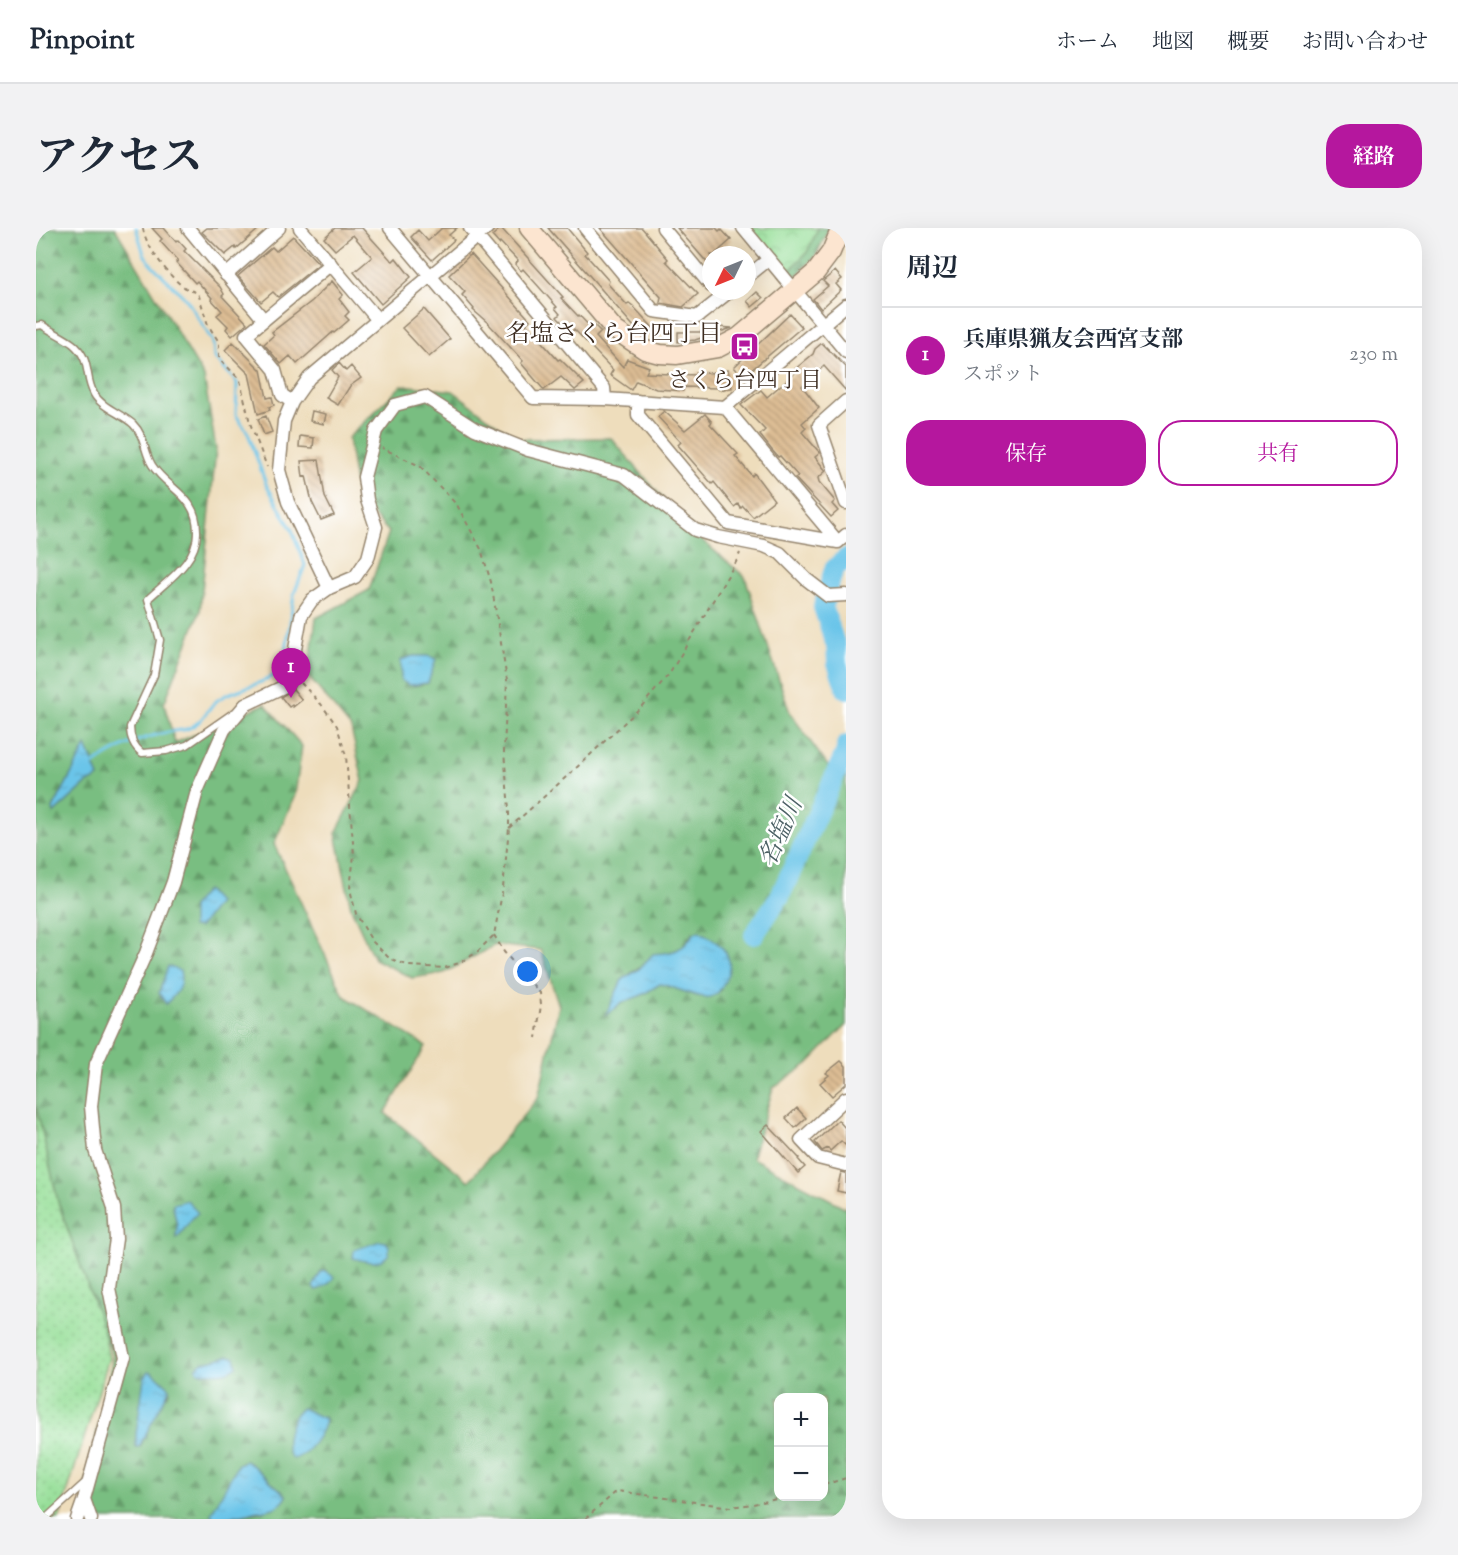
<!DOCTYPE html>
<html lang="ja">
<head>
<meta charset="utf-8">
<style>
	:root { --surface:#fff; --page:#f2f2f3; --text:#1f2937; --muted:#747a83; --line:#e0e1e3; --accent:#b5179e }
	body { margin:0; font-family:"Sorts Mill Goudy","Noto Serif JP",serif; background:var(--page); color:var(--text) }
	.controls { position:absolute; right:18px; bottom:18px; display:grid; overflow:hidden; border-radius:12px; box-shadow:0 6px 24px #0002 }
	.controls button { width:54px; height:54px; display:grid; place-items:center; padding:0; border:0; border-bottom:2px solid var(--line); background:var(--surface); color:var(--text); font:30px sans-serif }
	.compass { position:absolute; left:666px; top:18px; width:54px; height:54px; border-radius:50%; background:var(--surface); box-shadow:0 6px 24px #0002; rotate:227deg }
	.you { position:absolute; left:492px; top:744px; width:21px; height:21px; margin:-15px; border:4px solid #fff; border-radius:50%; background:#1a73e8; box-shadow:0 0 0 9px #1a73e833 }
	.badge { display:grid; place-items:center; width:39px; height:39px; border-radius:50%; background:var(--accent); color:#fff; font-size:20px; font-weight:700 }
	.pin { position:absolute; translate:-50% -50px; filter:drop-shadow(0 2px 3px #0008) }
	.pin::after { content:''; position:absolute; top:32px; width:21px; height:18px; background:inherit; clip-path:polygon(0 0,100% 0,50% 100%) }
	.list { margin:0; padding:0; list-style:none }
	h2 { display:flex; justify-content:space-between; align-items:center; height:78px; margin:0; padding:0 24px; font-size:26px }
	h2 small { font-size:20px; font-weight:400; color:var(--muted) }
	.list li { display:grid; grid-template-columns:39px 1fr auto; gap:18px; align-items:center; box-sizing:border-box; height:96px; padding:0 24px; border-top:2px solid var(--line) }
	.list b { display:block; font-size:22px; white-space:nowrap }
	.list p { margin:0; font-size:20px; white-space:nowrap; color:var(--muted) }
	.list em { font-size:20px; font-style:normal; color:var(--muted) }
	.actions { display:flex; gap:12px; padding:18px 24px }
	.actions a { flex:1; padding:14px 0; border:2px solid var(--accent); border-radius:24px; text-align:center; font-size:21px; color:var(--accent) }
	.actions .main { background:var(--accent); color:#fff }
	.map { position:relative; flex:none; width:810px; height:1291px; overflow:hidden; border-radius:24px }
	header { display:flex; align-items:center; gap:36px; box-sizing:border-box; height:84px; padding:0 30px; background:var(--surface); border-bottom:2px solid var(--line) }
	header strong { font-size:28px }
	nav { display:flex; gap:33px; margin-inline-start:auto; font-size:21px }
	.intro { display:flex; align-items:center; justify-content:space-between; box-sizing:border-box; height:144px; padding:0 36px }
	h1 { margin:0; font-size:42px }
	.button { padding:15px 27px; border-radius:24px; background:var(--accent); color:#fff; font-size:21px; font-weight:700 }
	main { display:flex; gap:36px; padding:0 36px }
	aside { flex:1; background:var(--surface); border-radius:24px; box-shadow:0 6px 24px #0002 }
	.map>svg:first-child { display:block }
</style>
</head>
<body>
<header>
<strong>Pinpoint</strong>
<nav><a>ホーム</a><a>地図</a><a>概要</a><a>お問い合わせ</a></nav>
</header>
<div class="intro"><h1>アクセス</h1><a class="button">経路</a></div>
<main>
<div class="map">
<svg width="810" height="1291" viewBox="0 0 810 1291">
	<defs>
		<pattern id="grass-dots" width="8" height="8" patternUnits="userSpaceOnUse" patternTransform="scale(1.5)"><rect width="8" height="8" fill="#97df99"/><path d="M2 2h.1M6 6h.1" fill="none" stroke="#83c083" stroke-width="1.8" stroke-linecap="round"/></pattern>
		<pattern id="forest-firs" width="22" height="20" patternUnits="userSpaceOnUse" patternTransform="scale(1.5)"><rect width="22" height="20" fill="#79be81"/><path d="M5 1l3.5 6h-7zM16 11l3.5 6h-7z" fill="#649b69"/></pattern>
		<pattern id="park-crowns" width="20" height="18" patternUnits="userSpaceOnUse" patternTransform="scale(1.5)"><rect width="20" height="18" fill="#97df99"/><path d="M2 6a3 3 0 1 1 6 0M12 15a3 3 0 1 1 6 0" fill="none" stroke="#83c083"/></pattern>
		<pattern id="water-ripples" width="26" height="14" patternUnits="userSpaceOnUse" patternTransform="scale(1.5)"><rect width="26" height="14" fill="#6bc5e9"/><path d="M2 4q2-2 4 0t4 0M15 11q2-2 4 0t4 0" fill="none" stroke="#5ea9c7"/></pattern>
		<pattern id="building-back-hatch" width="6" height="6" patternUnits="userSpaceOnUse" patternTransform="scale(1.5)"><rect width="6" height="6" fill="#ddbd94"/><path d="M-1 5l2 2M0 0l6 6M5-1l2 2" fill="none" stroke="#b49a78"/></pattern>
	</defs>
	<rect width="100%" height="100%" fill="#fff"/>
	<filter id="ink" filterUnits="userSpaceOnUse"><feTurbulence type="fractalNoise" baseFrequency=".0167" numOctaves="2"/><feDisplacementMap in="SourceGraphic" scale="12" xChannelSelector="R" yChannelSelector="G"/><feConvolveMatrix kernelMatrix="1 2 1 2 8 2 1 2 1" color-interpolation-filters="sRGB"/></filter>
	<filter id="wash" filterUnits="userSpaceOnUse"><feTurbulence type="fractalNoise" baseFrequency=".008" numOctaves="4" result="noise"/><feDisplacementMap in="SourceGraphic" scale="24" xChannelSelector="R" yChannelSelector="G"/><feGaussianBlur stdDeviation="1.35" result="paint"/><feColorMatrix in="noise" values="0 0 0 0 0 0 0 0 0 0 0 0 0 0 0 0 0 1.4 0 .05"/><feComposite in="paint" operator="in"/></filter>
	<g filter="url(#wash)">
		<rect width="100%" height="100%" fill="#eeddbc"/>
		<path fill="url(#grass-dots)" stroke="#69845c" stroke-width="1.5" d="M0,740L73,1130L23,1291H0Z"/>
		<path fill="url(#forest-firs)" stroke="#5a7450" stroke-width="1.5" fill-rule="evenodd" d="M0,0H79L168,149L180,221L164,383L128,476L139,515L229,476L266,518L259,567L238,616L308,768L390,818L349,885L433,953L502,870L523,778L505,722L459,717L408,745L376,750L338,731L315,680L300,605L327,553L315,500L272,448L280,390L333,362L353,304L321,269L312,210L366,157L417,163L480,211L575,210L653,301L709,349L754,485L794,541L810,540V797L772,836L737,860L716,930L810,980V1291H195C213,1284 242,1285 251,1268L216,1237L209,1233L202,1236L176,1286L178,1291H52L47,1270L77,1129L22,974L0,877ZM377,428H392L399,431L392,455L377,458ZM50,519L63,549L50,556L18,585L17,580ZM657,704L685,762C670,778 642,759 624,756L606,767L593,770L571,786L586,752L608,736L647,719ZM137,978L154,991L143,1008L140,1009L141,997ZM108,1150L134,1163L123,1178L104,1219ZM742,1170H788V1268H742Z
			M782,0H793L780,28L760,48L752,45L771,24Z"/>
		<path fill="url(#park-crowns)" stroke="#69845c" stroke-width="1.5" d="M713,0H782L771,24L751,45Z"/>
		<path fill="url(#water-ripples)" stroke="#537884" stroke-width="1.5" d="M377,428H392L400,431L392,455C378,455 378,462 365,452V432Z
			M50,518L63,549L50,556L18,585L17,581Z
			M170,662L182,675L163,700L156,699V679Z
			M663,703C687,716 703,730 687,757C684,763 680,768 674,769C660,771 638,758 624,756L606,767L585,775L569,788L586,752L603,741L617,726C627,725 638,725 646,719C654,714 654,705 663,703Z
			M132,738L144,743C148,758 140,766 130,776L123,765Z
			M151,972L162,985C152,992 149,1003 140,1010L141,997L137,978V976Z
			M344,1013L350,1014L353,1018V1026C343,1038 332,1034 317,1030L318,1022Z
			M289,1043L298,1049C294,1057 288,1060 280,1062L277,1059L285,1044Z
			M192,1128L199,1129L201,1138C192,1147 175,1145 162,1144L160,1140L165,1135Z
			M113,1143L118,1145L134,1160L103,1219H100V1206L108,1150Z
			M266,1180L289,1191C288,1204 270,1229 257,1231C244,1222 254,1187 266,1180Z
			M209,1233L216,1237L251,1268C243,1285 223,1281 207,1286C196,1289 190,1291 178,1291L175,1286L202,1236Z"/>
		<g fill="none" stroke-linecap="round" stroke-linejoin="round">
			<path stroke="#6bc5e9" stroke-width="3" d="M57,537C78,521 106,509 133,504C138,502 145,503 151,501C170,494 171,476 188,468C208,458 235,456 248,437L258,366L269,337L256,302L230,256L212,205L200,187L201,155L178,129L177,114L151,72L116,37L108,26L100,0"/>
			<path stroke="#6bc5e9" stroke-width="20" d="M810,330L798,341L787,379L800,418L801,435L810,461
				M718,707L744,668L810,523V517"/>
		</g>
		<g id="blocks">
			<path fill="url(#building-back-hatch)" d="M116,0H128L140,14L142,12L150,21L148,23L184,59L188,66L186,68L211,95L196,108L190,101L192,98L181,87L186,83L175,71L176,70L161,53L159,55L140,34L142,33L124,13L126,11Z
				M171,0H224L200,21L199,19L189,27L166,4Z
				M299,0H326L354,31L357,33L360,30L375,49L345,76L318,44L336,29L317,7L299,22L288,10Z
				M406,0H421L413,7L418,12L396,32L375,9L382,2L392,13Z
				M465,0L527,69L525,70L542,88L543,87L556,101L559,98L565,104L560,109L587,139L591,131L613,139L610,145L660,147V144L678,145L692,142L696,160L683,162L682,160L648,159L647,163L636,162L620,161L600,153L595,162L574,147L577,142L538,101L535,104L521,89L524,86L519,80L521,79L487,41L485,43L479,36L482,33L464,14L463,16L456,8Z
				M512,0H531L551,24L549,26L573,53L572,56L591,77L593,75L597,78L618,101L611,108L602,98L599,100Z
				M564,0H606L632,31L630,33L662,66L647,79L624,75L625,69Z
				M641,0H680L683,3L685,1L695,12L678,27H675V39Z
				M257,8L283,36L242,69L237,64L225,74L202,48L236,19L240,23Z
				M435,26L494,92L490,96L504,112L522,132L524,131L548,155L539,162L525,149L508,162L485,135L487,133L452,95L437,82L438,81L426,67L429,64L413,47Z
				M799,43L806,51L800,56L805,62L785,81L777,71L792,58L787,53Z
				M296,53L307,67L303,71L313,84L309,88L313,92L298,105L297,104L261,136L254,128L245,136L228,116L238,107L236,104L276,73Z
				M721,64L727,70L716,79L711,73Z
				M388,81L414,111L393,129L366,100Z
				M754,86L766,99L707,149L698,139Z
				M667,98L696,100L659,112L642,114V104H669Z
				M197,114L225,142L231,170L236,169L238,177L233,179L234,182L222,186L213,146L189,122Z
				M786,115L810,139V163L788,138L766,158L783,180L766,195L770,200L766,204L784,225L779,229L790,243L782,250L783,254L799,273L796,276L802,283L795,289L759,250L762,248L744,228L742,229L735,221L724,207L729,202L705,177L725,162L731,169L760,144L758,142L777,126L779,121Z
				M303,135L310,143L315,138L325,150L314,158L302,177L290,170L302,149L296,142Z
				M276,183L290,186L288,196L274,193Z
				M628,183L649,202L669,186L676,194L674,196L702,226L699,228L716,248L718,245L738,272L717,289L707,278L705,280L702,276L698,279L678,254L676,256L642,217L645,214L622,189Z
				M230,188L236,204L228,207L222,191Z
				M264,208L278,210L277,220L263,219Z
				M283,232L289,269L298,287L285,292L276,274L270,248L267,249L265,233Z
				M257,461L266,472L257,479L256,477L253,479L245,469Z
				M805,833L810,838V856L796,868L784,855L793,847L790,845Z
				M761,880L770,890L759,900L750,890Z
				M802,892L810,901V918L805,913L794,923L792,920L786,923L779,914Z
				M732,897L763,930L762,931L769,939L762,945L725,903Z
				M805,944L810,945V965L801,963Z"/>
		</g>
	</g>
	<g filter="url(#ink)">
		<use href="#blocks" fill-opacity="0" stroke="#94846d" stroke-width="1.5"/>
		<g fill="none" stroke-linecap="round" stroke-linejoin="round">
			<defs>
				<path id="lane" d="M0,98L6,97C16,104 28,109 37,116C56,132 48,148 58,166C65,179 86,186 97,196C109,208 108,224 116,237C132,262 161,267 161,303C162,333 132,352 112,371L124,412L118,447L94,499C94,510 97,518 106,525L130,523L151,517L197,485
					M9,1291L52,1252"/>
				<path id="street" d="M152,0L228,92
					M264,0L342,92
					M354,0L497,170L569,171L689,179L810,77
					M434,0L568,160L569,171
					M549,0L618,83L661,89L694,63
					M627,0L675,58
					M707,0L810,124
					M190,47L243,0
					M711,49L733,31
					M602,173V187L692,295L802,314L810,307
					M810,173L783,197L810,275
					M256,174L246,167L239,142L210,107L295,36
					M689,179L802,314
					M293,360L252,274L243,242L248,193L256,174L273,150L451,0
					M810,870L765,912L782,930L810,937
					M48,1271L55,1291
					M41,1291L48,1271L87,1130L73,1060L80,1011L78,980L59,922L55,878L60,836L110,725L137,654L161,563L188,502L209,477L251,457L254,449L265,388L276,372L293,360L319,349L332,330L340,299L331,272L328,249L340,203L359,177L389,169L439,201L492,222L588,247L659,302L682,309L728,318L744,325L770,351L792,368L810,367"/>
				<path id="secondary" d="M493,0L579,102L609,122L624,126L641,127L682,120L703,109L780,44L795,24L805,0"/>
			</defs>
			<use href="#lane" stroke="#94846d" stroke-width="9"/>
			<use href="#street" stroke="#94846d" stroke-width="15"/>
			<use href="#secondary" stroke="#94846d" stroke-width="21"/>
			<path stroke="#94846d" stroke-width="2" stroke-dasharray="4.5 4.5" stroke-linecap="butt" d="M107,0C108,16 134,50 148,59C152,62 157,63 162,65L172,97L183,114V130L204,152L214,195L231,239
				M265,455L285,476L301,498L310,528L318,627L314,661L320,686L336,713L353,730L373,738L408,740L423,735L440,725L458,707L467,660L473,600V581L468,524L471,452L455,354L445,321L421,277L384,238L346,220
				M473,600L538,542L604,480L634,445L700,334L704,325
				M458,707L468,724L504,765L505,777L500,810
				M788,1257L810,1250
				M549,1291L581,1263L694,1279L717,1276L755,1268"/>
			<use href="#lane" stroke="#fff" stroke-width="6"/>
			<use href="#street" stroke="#fff" stroke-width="12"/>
			<use href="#secondary" stroke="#fce5d0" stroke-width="18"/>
		</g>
	</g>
	<defs>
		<symbol id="bus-square" viewBox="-11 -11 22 22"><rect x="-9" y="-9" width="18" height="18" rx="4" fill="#b5179e" stroke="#fff"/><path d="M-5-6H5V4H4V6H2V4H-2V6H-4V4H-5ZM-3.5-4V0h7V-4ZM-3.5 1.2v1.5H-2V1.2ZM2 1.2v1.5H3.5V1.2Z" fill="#fff"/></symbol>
	</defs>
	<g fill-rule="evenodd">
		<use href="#bus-square" x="692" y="102" width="33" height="33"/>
	</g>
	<g text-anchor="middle" stroke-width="5" stroke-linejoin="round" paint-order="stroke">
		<g font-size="22" fill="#3b2a1e" stroke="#fff">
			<text x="709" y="159">さくら台四丁目</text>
		</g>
		<g font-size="24" fill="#3b2a1e" stroke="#fff">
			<text x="578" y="113">名塩さくら台四丁目</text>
		</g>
		<g font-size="24" font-style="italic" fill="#4c6065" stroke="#fff">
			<text transform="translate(744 604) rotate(-66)" y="8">名塩川</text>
		</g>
	</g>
</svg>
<div class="controls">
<button>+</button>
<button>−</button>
</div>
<svg class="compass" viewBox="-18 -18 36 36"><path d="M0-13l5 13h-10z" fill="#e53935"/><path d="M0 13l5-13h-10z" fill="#747a83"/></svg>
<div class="you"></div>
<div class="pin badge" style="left:255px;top:470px">1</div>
</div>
<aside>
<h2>周辺<small></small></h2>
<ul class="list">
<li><span class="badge">1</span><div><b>兵庫県猟友会西宮支部</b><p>スポット</p></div><em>230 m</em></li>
</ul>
<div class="actions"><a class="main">保存</a><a>共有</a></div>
</aside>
</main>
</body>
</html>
